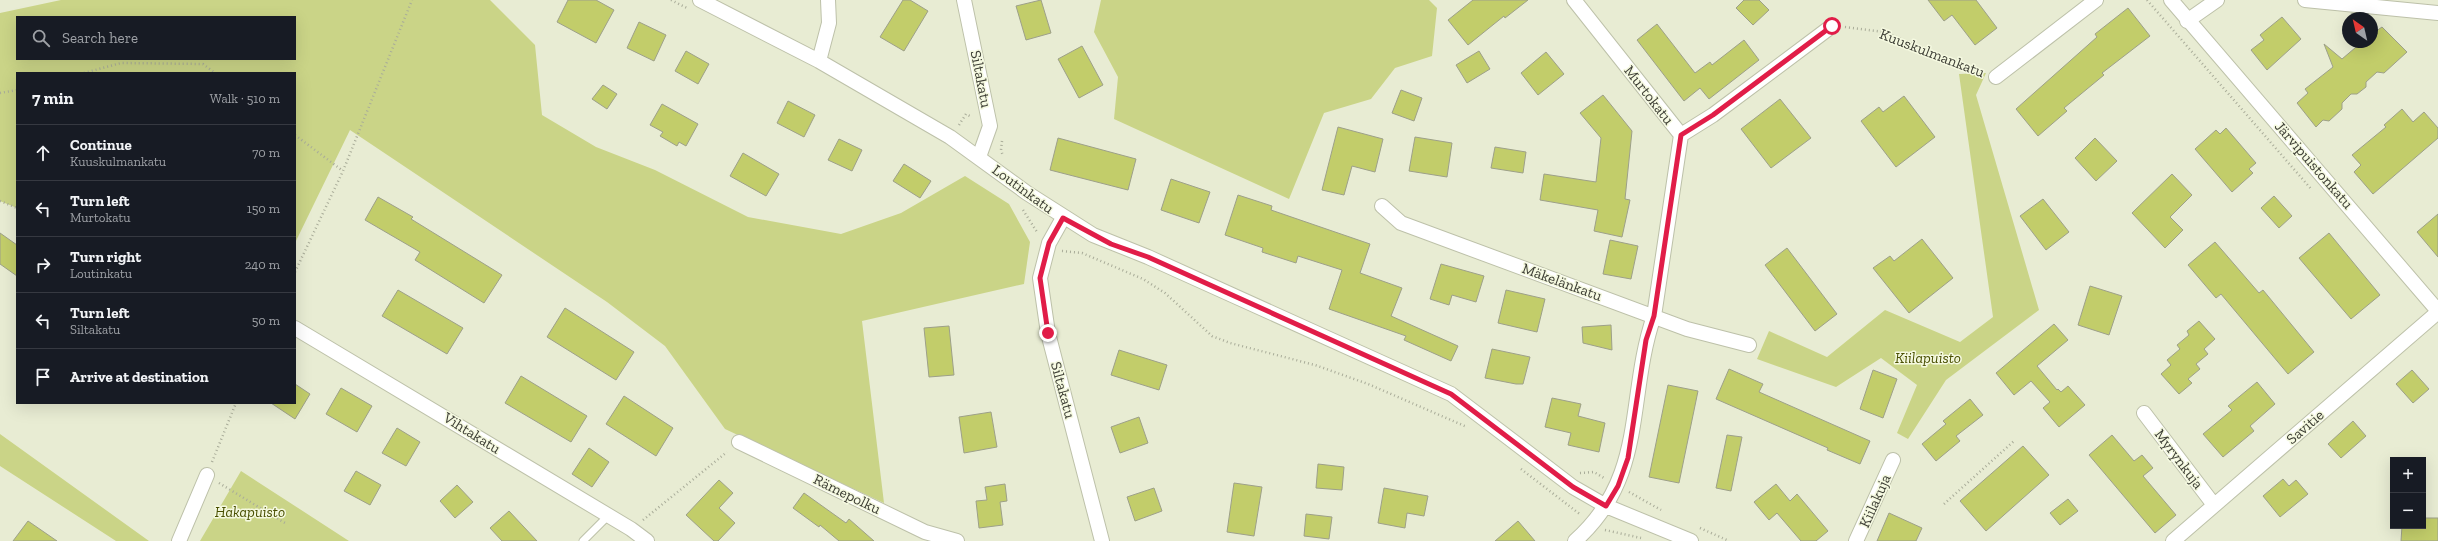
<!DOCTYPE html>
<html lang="en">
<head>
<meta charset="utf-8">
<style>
	:root { --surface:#171b24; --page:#242831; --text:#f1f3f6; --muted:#9ea1a6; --line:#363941 }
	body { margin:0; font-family:"Zilla Slab",serif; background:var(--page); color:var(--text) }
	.controls { position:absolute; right:12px; bottom:12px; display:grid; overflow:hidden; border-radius:0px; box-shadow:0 4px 16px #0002 }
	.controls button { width:36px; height:36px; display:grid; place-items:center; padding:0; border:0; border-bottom:1px solid var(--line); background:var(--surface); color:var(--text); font:20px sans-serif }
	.compass { position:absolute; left:2342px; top:12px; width:36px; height:36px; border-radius:50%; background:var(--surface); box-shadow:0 4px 16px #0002; rotate:326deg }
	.stop { position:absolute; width:12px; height:12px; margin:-9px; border:3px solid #e11d48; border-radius:50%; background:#fff }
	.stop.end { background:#e11d48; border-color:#fff; box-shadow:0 1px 4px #0008 }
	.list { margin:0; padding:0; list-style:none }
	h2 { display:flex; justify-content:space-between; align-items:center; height:52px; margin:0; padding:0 16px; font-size:17px }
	h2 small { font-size:13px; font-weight:400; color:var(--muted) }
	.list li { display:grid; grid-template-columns:26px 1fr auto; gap:12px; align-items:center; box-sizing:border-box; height:56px; padding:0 16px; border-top:1px solid var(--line) }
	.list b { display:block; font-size:15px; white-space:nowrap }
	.list p { margin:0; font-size:13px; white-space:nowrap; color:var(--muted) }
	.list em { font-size:13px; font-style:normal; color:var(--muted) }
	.icon { flex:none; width:22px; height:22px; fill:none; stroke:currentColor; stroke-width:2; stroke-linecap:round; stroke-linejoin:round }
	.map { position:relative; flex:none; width:2438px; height:541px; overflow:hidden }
	.search { position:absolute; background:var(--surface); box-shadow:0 4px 16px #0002; left:16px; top:16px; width:280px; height:44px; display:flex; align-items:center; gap:10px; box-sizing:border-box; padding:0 14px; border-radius:0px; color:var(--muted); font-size:15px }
	.panel { position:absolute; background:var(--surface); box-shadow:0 4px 16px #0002; left:16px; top:72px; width:280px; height:332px; border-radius:0px }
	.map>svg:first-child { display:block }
</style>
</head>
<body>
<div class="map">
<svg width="2438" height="541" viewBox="0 0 2438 541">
	<rect width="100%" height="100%" fill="#e8ecd3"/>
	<path fill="#cad487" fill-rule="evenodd" d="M61,0H490L535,45L542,115L596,147L655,170L748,217L841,234L901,213L965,176L1009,204L1030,242L1024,284L862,321L884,503L725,429L665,346L607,302L350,130L295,243V73H17V208L0,201V13ZM17,17H295V59H17Z
		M1101,0H1429L1437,8L1432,56L1395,68L1371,99L1324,113L1289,199L1114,119L1118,77L1094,32Z
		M1986,73L1976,95L2039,310L1946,380L1908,439L1897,433L1917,385L1881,358L1836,387L1757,359L1769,331L1827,357L1885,310L1960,342L1993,317L1959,74Z
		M0,434L149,541H116L0,466Z
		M241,471L349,541H200Z"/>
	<path fill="#c2cd6a" stroke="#9da089" d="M568,0H596L614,10L596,43L557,22Z
		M903,0H910L928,11L904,51L880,37Z
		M1041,0L1051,33L1026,40L1016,6Z
		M1473,0H1528L1505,18L1504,16L1468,45L1448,20Z
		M1744,0H1759L1769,10L1753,25L1736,8Z
		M1928,0H1976L1997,28L1975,45L1952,15L1944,21Z
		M2128,8L2150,36L2102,73L2104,75L2064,108L2067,111L2038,136L2016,109L2097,37L2095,34Z
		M2282,17L2301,39L2267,70L2251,50L2264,40L2260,35Z
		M639,22L666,35L654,61L627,48Z
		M1657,24L1695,73L1710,62L1712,65L1744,40L1759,60L1709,99L1700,88L1684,101L1637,40Z
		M2382,27L2407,52L2384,73L2377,72L2366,82V87L2357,94H2351L2342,103V109L2329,121L2323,120L2316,127L2297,103L2308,93L2305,89L2333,67L2324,44L2342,59L2362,42H2372V34Z
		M1082,46L1103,85L1079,98L1058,59Z
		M686,51L709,64L698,84L675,71Z
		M1479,51L1490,69L1467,83L1456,65Z
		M1546,52L1564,74L1538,95L1521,73Z
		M603,85L617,94L607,109L592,99Z
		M1401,90L1422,98L1414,121L1392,113Z
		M1603,95L1632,131L1625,199L1630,200L1622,237L1594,231L1598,210L1540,200L1544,174L1596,182L1601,138L1580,113Z
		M1904,96L1935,137L1896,167L1861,121L1879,107L1883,112Z
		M1780,99L1811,138L1771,168L1741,129Z
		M788,101L815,115L804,137L777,123Z
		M662,104L698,124L686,146L679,142L677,146L660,136L663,132L650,125Z
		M2402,109L2413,122L2424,112L2438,128V138L2373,194L2354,172L2361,165L2352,155L2386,127L2384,125Z
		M1338,127L1383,139L1375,172L1352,166L1344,195L1322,190Z
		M2226,128L2256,163L2249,169L2253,173L2232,192L2195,149L2216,130L2220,134Z
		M1415,137L1452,143L1447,177L1409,171Z
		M1058,138L1136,159L1128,190L1050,170Z
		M2095,138L2117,161L2096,181L2075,158Z
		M839,139L862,150L852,171L828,160Z
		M1495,147L1526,152L1523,173L1491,168Z
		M743,153L779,174L766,196L730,176Z
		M904,164L931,181L920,198L893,181Z
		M2172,174L2192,195L2170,217L2183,230L2165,248L2132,213Z
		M1171,179L1210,192L1199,223L1161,210Z
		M1238,195L1272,206L1271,210L1370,244L1360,273L1402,288L1391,316L1458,346L1451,361L1404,340L1406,336L1329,309L1342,270L1298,256L1296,263L1262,252L1263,248L1225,235Z
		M2274,196L2292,216L2279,228L2261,208Z
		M378,197L413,217L411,219L502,275L484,303L415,260L420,252L365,220Z
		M2043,199L2069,232L2046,250L2020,216Z
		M2438,214V257L2417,232Z
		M0,233L17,245V276L0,264Z
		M2329,233L2380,295L2351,319L2299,258Z
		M1922,239L1953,278L1909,313L1873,268L1890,256L1894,261Z
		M1610,240L1638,246L1631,279L1603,274Z
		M2215,242L2259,293L2263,290L2314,352L2288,374L2221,294L2216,298L2188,265Z
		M1787,248L1837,314L1815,331L1765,265Z
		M1441,264L1484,276L1476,302L1452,295L1449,305L1430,299Z
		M2090,286L2122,296L2109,335L2078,325Z
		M398,290L463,328L447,354L382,316Z
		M1506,290L1545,299L1537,332L1498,323Z
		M565,308L634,352L616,380L547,337Z
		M2199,321L2215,339L2204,349L2208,354L2196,364L2200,369L2188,379L2192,383L2179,394L2161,374L2171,365L2167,360L2180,349L2177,345L2189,335L2187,331Z
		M2054,324L2068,340L2037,366L2057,390L2058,389L2061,392L2068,386L2085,405L2059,427L2043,408L2050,402L2031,381L2014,395L1996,373Z
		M1611,325L1612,350L1583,343L1582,327Z
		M949,326L954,375L929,377L924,328Z
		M1492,349L1530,357L1523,384H1516L1485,378Z
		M1119,350L1167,365L1159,390L1111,375Z
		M1729,369L1763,384L1759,392L1870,441L1860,464L1827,450L1828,448L1716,399Z
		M1873,370L1897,379L1883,418L1860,409Z
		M2412,370L2429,389L2413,403L2396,384Z
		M521,376L587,416L571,442L505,403Z
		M2257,382L2275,404L2250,426L2254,431L2223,457L2203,434L2232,410L2228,406Z
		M295,384L310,394L295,419L271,403H295Z
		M1668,385L1698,391L1679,483L1649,477Z
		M341,388L372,406L357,432L326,414Z
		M624,396L673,428L656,456L606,424Z
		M1552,398L1581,404L1578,416L1605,423L1599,452L1568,445L1571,433L1545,427Z
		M1970,399L1983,415L1956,436L1960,441L1936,461L1922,444L1946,424L1943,421Z
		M991,412L997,447L964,453L959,417Z
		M1139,417L1148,443L1120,453L1111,427Z
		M2353,421L2366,436L2341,458L2328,444Z
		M397,428L420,442L406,466L382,453Z
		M1727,435L1742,437L1731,491L1716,488Z
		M2112,435L2134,461L2142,455L2153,468L2143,476L2176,515L2155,533L2089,455Z
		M2023,446L2049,475L1986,531L1960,501Z
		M589,448L609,462L592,487L572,474Z
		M1318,464L1344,467L1342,490L1316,488Z
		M356,471L381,485L370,505L344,491Z
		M2283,479L2289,486L2296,480L2308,494L2280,517L2263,496Z
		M719,480L733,493L719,508L735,523L718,541H714L686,515Z
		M1234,483L1262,487L1254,536L1227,532Z
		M1005,484L1007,501L1000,502L1003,525L979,528L976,501L987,500L985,487Z
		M1776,484L1790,501L1797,494L1828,531L1816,541H1801L1777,513L1769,520L1754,502Z
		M457,485L473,502L455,518L440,501Z
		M1154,488L1162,511L1135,521L1127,497Z
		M1384,488L1428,496L1424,516L1407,513L1405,528L1378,523Z
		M804,493L846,523L849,519L874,541H839L820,525L819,527L793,508Z
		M2068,499L2078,511L2060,525L2050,513Z
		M509,511L537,541H502L490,528Z
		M1889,513L1922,528L1916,541H1877Z
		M1306,514L1332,517L1329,539L1304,536Z
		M2423,518H2438V541H2401L2402,526H2423Z
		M28,521L57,541H13Z
		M1518,521L1535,541H1495Z"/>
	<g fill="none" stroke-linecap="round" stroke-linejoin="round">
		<defs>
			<path id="service" d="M583,541L608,516"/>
			<path id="minor" d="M700,0L819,61L950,137L1027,193L1093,235L1148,257L1451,394L1573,487L1606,506L1691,541
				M964,0L990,126L979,157
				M1574,0L1681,135L1654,316C1626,398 1648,476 1575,541
				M2171,0L2438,311
				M2305,0L2438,13
				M2187,21L2217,0
				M819,61L829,23L828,0
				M1996,77L2096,0
				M1681,135L1713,115L1832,26
				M1382,206L1401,223L1687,329L1749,345
				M1063,218L1049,243L1040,278L1048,333L1102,541
				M295,328L631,529L647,541
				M2144,413L2214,505
				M739,442L925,532L957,541
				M179,541L207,475
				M1856,541L1893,460
				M2173,541L2438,312"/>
		</defs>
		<use href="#service" stroke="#bdc1a9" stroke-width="9"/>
		<use href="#minor" stroke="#bdc1a9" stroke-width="16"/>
		<path stroke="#a9ac99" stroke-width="2.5" stroke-dasharray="1 3" stroke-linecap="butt" d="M671,0L687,8
			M2147,0L2312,190
			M1845,27L1884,32L1982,72
			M84,73L121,63L203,64L215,73
			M0,93L17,90
			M959,125L966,114L972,117
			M295,135L343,171
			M1002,141L1001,150L1003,156
			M0,201L17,208
			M1023,210L1037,232
			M1062,251L1082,253L1143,279L1165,293L1212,336L1230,343L1315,365L1368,384L1467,427
			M295,272L343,171L412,0
			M212,462L236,403
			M1521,469L1581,515
			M1580,473L1594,472L1604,478
			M219,483L285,523
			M1629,492L1661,510
			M1944,504L2014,441
			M643,520L727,452
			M1700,528L1729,541
			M1605,530L1641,538"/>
		<use href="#service" stroke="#fff" stroke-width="7"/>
		<use href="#minor" stroke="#fff" stroke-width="14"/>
	</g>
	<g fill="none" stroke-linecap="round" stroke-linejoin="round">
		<path stroke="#e11d48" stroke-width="5" d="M1048,333L1040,278L1049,243L1063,218L1111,244L1148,257L1451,394L1573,487L1606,506L1618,486L1628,458L1646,340L1654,316L1681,135L1713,115L1832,26"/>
	</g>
	<g text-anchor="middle" stroke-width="3" stroke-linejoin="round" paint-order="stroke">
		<g font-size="15" fill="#3c3d34" stroke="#f5f9e0">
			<text transform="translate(1932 53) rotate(21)" y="5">Kuuskulmankatu</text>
			<text transform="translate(981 79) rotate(79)" y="5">Siltakatu</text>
			<text transform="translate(1649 95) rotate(52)" y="5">Murtokatu</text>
			<text transform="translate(2314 165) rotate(49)" y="5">Järvipuistonkatu</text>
			<text transform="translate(1023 189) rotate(36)" y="5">Loutinkatu</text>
			<text transform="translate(1562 282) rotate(20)" y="5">Mäkelänkatu</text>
			<text transform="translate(1063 390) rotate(75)" y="5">Siltakatu</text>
			<text transform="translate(2305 427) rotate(-41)" y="5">Savitie</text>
			<text transform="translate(472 433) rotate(32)" y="5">Vihtakatu</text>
			<text transform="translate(2179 459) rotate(53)" y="5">Myrynkuja</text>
			<text transform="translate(847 494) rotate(26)" y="5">Rämepolku</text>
			<text transform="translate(1875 501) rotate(-66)" y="5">Kiilakuja</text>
		</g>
		<g font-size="15" font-style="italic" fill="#494f00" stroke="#f5f9e0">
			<text x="1928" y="363">Kiilapuisto</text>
			<text x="250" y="517">Hakapuisto</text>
		</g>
	</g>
</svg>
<div class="controls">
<button>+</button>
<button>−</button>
</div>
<svg class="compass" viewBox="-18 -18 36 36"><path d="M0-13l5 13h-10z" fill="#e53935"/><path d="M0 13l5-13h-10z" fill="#9ea1a6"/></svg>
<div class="stop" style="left:1832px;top:26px"></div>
<div class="stop end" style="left:1048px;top:333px"></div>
<div class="search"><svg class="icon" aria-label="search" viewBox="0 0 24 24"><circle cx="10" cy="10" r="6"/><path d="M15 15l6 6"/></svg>Search here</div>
<section class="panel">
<h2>7 min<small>Walk · 510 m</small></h2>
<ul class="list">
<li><svg class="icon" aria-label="ahead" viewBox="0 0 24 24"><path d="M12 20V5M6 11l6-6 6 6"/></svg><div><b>Continue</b><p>Kuuskulmankatu</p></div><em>70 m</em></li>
<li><svg class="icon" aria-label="left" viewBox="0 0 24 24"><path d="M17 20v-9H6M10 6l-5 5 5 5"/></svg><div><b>Turn left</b><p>Murtokatu</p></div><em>150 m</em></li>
<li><svg class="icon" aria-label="right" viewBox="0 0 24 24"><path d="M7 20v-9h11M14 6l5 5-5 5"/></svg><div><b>Turn right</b><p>Loutinkatu</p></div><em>240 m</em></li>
<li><svg class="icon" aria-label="left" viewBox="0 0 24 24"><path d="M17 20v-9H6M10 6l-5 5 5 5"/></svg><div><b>Turn left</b><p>Siltakatu</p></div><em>50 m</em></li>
<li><svg class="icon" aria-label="arrive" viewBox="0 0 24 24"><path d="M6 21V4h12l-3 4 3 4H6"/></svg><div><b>Arrive at destination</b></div></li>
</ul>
</section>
</div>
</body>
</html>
